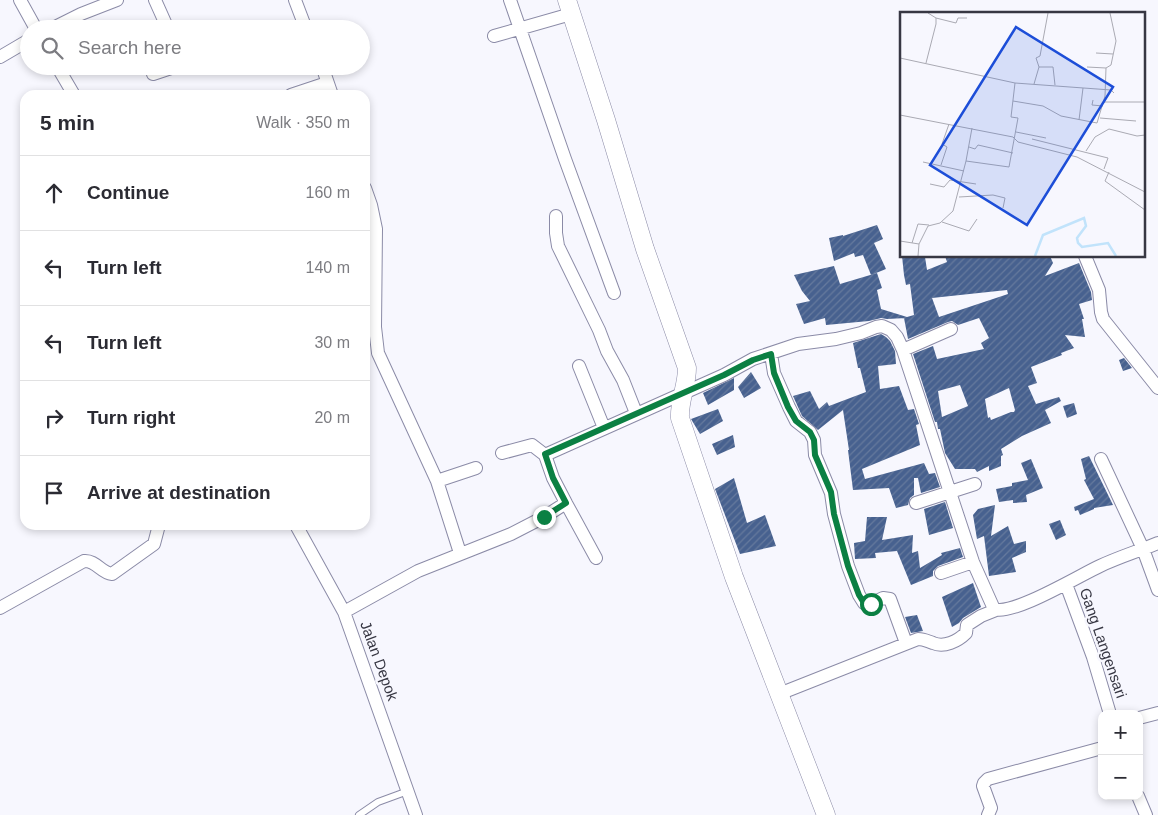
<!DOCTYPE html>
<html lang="en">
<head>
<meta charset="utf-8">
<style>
	:root { --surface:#fff; --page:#f2f2f3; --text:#2b2b33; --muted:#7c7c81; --line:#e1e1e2 }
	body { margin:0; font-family:Arial,sans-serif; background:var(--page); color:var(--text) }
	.controls { position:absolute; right:15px; bottom:15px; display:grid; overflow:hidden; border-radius:10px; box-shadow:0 2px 8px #0003 }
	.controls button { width:45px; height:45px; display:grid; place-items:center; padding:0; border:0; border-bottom:1px solid var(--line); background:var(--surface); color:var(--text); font:25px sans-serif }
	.stop { position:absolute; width:15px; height:15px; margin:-11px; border:4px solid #0b8043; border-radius:50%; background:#fff }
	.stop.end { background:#0b8043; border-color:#fff; box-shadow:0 1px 5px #0008 }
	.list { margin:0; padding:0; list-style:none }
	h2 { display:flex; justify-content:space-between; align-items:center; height:65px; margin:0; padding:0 20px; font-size:21px }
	h2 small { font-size:16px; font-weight:400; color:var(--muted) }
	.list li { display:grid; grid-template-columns:32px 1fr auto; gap:15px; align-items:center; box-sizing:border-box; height:75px; padding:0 20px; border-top:1px solid var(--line) }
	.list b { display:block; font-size:19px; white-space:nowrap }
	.list em { font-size:16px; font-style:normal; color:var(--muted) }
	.icon { flex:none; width:28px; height:28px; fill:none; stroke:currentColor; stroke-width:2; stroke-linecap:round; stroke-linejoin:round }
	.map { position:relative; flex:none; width:1158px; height:815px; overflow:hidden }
	.search { position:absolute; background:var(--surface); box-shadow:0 2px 8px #0003; left:20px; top:20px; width:350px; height:55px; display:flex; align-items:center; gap:12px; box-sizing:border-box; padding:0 18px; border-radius:28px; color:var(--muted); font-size:19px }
	.panel { position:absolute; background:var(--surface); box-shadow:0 2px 8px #0003; left:20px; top:90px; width:350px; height:440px; border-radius:15px }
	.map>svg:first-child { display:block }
</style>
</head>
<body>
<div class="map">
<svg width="1158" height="815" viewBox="0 0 1158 815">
	<defs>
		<pattern id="building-hatch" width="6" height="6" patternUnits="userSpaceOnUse" patternTransform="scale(1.25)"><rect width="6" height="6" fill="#47618f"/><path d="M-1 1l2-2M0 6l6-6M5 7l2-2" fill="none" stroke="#667a9d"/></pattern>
	</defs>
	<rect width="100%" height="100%" fill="#f7f7fe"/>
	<path fill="url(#building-hatch)" fill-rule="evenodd" d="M877,225L883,239L874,243L886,269L871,275L863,255L855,257L854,253L834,261L829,238L843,235V236Z
		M902,256L925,257L927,270L947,262L945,256H1050L1053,263L1045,276L1079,263L1091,292L1092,300L1079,304L1084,319H1082L1085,337L1065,335L1074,348L1061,353L1062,355L1031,367L1037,383L1028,386L1036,404L1059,397L1061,401L1045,410L1051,423L1022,436L1001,449L1003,455L1001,456V466L989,471V466L977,472L975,469H955L945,453L940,429H938L937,422H935L913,354L933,346L937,359L984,349L981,343L989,338L979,318L958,325L952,321L948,322L908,339L904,318H906L887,319L881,318L869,321L826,325L825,318L804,324L796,304L810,301L802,291L794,275L834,266L840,284L877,273L882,288L877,290L881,309L907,317L914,315L910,284L906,285L904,275ZM1007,290L1008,294L939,317L932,298ZM960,385L968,406L942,417L938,391ZM1009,388L1015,410L1014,412H1011L991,420L990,417L988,418L985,399Z
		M881,334L886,337L890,341L895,351L896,364L878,366L880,389L899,386L908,410L914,409L919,424L916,425L920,445L862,469L865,479L924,463L929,474L935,473L940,487L921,493L918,478H914V495L910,498L908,505L896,508L889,488L853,490L848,450H849L843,410L818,430L802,416L793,396L810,391L819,409L827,402L829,406L866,392L860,368H858L853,343Z
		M1124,358L1132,368L1123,371L1119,360Z
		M751,372L761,388L744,398L738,387Z
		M734,378V390L708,405L703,393Z
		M1074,403L1077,414L1067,418L1063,406Z
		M718,409L723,421L700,434L691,419Z
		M733,435L735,447L717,455L712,444Z
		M1089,456L1113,505L1094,508V509L1080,515L1078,510L1075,511L1074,507L1094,499L1084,480L1086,479L1081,459Z
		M1031,459L1043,488L1026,495L1027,502L1013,503V500L999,502L996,489L1012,486V483L1028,480L1021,463Z
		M734,478L747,523L765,515L776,546L740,554L715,489Z
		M945,502L953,528L929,535L924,509Z
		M995,505L991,536L1008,526L1014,544L1026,541V552L1012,558L1016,572L989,576L984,536L977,539L973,515L978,509Z
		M867,517H887L882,540L913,535L912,553L918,551L920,568L942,555L941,553L960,548L963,557L938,566L933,571V576L911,585L897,551L875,553L876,558L855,559L854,543L865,541Z
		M1060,520L1066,535L1056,540L1049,524Z
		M973,583L981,607L963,618L959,623L952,627L942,597Z
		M917,615L923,631L911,633L905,617Z"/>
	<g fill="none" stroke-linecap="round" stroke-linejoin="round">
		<defs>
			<path id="lane" d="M359,815L378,802L408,791"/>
			<path id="street" d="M20,0L36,29
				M155,0L168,29
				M295,0L306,29
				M510,0L565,159L614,293
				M51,29L81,14L117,0
				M494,36L571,14
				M0,57L29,40
				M57,66L74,95
				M322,66L332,95
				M153,74L177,66
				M291,95L327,83
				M365,188L371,205L376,229L375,327L378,353L437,481L460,553
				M556,216V233L558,246L599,330L607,351L623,380L636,413
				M1085,256L1099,290L1101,312L1103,319L1158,388
				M903,350L951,329
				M771,354L774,373L789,407L796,421L810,432L814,440L815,455L831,493L834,514L848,566L859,595L864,603L868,605L883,598L890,599L906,643
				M579,366L604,428
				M502,453L532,445L545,455
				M1101,459L1143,549L1158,590
				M437,481L476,468
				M566,503L596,558
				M916,503L975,484
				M296,525L344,612L416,815
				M941,573L973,562
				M1066,584L1093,657L1110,714
				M0,608L84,561C96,560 101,573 112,574L154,544L159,525
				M344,612L418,571L511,534L544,517L566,503L553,478L545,455L724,375L753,359L798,344L836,339L861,333L876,327L882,326L891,330L897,337L903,350L973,562L994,609C1013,616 1080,575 1100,566C1119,557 1139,551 1158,543
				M779,694L918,639C924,639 927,641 933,643C944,648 958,641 966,633L967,625L981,616L996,610
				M1139,718L1158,713
				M1138,796L1146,815
				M988,815L991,808L983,786L984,783L988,779L1102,748"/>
			<path id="secondary" d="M567,0L606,120L645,249L687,368C687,386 679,401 680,418L734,577L826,815"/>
		</defs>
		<use href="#lane" stroke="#8b8ba7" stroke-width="8"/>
		<use href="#street" stroke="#8b8ba7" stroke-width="14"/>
		<use href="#secondary" stroke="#8b8ba7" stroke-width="19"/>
		<use href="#lane" stroke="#fff" stroke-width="6"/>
		<use href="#street" stroke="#fff" stroke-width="12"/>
		<use href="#secondary" stroke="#fff" stroke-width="18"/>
	</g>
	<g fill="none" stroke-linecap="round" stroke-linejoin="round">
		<path stroke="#0b8043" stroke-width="6" d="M544,517L566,503L553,478L545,454L724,375L753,360L771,354L774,373L788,407L796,421L810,432L814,440L815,455L831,492L834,514L848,566L859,595L864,603L871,604"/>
	</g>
	<g text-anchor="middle" stroke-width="5" stroke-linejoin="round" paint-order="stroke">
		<g font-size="15" fill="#373743" stroke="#f7f7fe">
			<text transform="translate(1103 643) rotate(71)" y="5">Gang Langensari</text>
			<text transform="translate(379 661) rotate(70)" y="5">Jalan Depok</text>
		</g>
	</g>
	<g transform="translate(900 12)">
		<rect width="245" height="245" fill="#f7f7fe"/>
		<path fill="none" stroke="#c1e3fb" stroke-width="2.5" d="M135,244L143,223L184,206L186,214L177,226L178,231L182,235L208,231L216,244"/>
		<path fill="none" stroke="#aaaab3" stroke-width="1" d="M36,6L56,11L58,6H67M196,41L213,42M0,46L115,71L211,78L214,81M26,51L36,12V6L28,1M139,55L136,46L140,44L148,1M187,55L206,56M134,72L139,55H153L155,73M193,88L192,93L203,94M113,89L143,94L161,104L197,111L205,84L206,56L211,53L216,29L210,1M204,90H245M0,103L113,125L118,130L177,145L245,180M200,106L236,109M179,108L183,76M116,120L146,126M132,127L208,146L204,157M69,135L75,137L78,133L113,141M186,139L195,125L209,117L237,124L245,123M66,149L72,116M23,150L64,159M41,153L47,135L42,132L49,112M209,160L205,169L245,198M30,172L44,175L50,168L76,172M59,185L93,183L105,186L103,196M42,210L69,219L77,207M0,229L19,232M12,231L18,212L29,213M18,244L19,232L28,214L40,211L53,199L66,149L109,155L118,106L111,105L115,71"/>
		<path fill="#1d4ed8" fill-opacity="0.15" stroke="#1d4ed8" stroke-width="2.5" d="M116,15L213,75L127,213L30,153Z"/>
		<rect width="245" height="245" fill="none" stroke="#373743" stroke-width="2.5"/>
	</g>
</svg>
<div class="controls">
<button>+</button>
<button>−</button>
</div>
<div class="stop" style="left:871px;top:604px"></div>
<div class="stop end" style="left:544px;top:517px"></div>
<div class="search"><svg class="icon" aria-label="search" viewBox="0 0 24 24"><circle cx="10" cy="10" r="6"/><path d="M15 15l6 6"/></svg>Search here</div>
<section class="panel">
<h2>5 min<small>Walk · 350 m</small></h2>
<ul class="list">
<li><svg class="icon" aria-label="ahead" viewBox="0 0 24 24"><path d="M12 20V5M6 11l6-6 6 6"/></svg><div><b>Continue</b></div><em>160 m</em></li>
<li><svg class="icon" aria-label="left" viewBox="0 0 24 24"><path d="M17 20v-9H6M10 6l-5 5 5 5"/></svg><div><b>Turn left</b></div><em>140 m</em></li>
<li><svg class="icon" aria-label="left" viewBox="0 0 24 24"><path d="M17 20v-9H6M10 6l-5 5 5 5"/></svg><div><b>Turn left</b></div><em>30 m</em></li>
<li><svg class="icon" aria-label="right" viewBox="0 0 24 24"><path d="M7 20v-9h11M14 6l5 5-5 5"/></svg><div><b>Turn right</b></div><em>20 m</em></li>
<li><svg class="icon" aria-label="arrive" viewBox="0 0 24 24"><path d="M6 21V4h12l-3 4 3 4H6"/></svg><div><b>Arrive at destination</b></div></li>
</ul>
</section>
</div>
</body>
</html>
